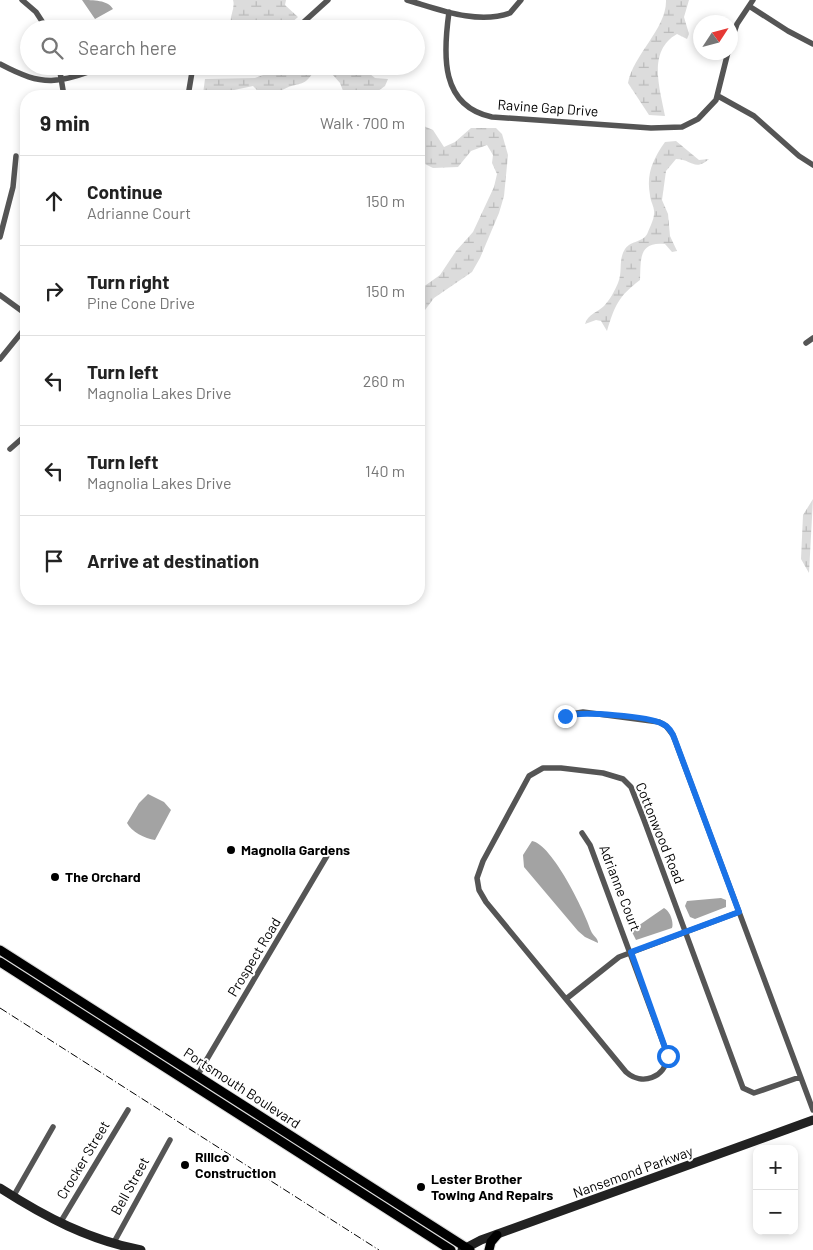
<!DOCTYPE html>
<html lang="en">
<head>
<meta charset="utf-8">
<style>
	:root { --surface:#fff; --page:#f6f6f6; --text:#222; --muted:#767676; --line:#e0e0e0 }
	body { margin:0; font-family:Barlow,sans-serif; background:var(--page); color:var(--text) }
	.controls { position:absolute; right:15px; bottom:15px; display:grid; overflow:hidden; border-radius:10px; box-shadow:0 2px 8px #0003 }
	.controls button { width:45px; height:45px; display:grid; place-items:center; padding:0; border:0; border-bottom:1px solid var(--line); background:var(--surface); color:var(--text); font:25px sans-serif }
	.compass { position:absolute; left:693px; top:15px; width:45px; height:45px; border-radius:50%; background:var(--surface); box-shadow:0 2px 8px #0003; rotate:54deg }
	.stop { position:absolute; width:15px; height:15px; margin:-11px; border:4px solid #1a73e8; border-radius:50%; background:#fff }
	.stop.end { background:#1a73e8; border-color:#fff; box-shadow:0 1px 5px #0008 }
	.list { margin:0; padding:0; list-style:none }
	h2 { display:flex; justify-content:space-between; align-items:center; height:65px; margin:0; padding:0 20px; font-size:21px }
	h2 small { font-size:16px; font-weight:400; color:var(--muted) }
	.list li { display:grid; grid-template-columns:32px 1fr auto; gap:15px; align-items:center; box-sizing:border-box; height:90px; padding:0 20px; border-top:1px solid var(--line) }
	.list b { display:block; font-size:19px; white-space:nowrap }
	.list p { margin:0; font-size:16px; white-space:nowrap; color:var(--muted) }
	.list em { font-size:16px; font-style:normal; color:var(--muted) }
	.icon { flex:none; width:28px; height:28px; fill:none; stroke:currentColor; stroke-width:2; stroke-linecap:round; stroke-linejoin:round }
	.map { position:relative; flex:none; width:813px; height:1250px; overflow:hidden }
	.search { position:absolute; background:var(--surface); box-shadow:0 2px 8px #0003; left:20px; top:20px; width:405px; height:55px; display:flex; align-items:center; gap:12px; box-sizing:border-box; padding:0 18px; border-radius:28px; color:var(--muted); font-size:19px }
	.panel { position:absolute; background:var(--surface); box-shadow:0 2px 8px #0003; left:20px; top:90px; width:405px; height:515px; border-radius:20px }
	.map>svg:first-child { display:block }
</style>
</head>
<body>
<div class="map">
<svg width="813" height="1250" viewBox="0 0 813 1250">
	<defs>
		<pattern id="wetland-marsh" width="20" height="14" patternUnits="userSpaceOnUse" patternTransform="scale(1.25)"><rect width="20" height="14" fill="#dcdcdc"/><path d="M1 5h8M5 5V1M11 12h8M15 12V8" fill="none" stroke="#bbb"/></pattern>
	</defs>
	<rect width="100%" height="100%" fill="#fff"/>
	<path fill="url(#wetland-marsh)" d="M233,0H286L285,5L298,17L284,29H232C227,19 236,9 233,0Z
		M666,0H689L684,17L689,34L687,39L677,34C647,51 660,89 665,116L649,115L628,83C633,55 667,28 666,0Z
		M297,66H318C301,91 304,79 282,90L277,96H259V92L253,86L220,93L203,94L205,79L255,78L263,75L293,71Z
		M325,66H360L375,78L388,79L385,86L378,91V96H345L340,83Z
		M419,124L433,130L444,147L455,142L471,128H496L502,134L508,155L504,196L499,213L480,258L472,272L434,298L419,318V290L440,275L456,251L473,232L494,187L497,174L492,163L493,155L487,145L471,151L458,167L433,168L419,161Z
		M676,141L699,160L709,159C694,172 692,159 676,159L666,171L662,200L668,214L670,236L677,251L672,252L665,244C638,241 641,260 640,280C618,297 615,305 607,331L601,321L596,320L585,324C588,314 598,312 604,306C610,300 615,290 618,283C623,271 618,260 625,249C631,240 644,243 648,232C650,227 654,219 654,214C655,207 650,201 650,195C646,174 653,159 665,142Z
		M813,499L809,573L801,559L803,515Z"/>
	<path fill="#a3a3a3" d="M82,0C93,0 108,0 113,9L95,19Z
		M148,794L164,802L171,810L155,840C145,839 131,831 127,823L139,803Z
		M532,841C552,844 585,912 591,931C593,936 598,938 598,943L585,937L578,931L524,867L523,855Z
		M721,898L726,900V907L695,919L690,917L685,906L687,901Z
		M664,908C670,911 674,922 672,928L636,940L632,932L635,928Z"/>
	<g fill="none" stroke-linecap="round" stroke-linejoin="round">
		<defs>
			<path id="primary" d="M0,950L470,1250
				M0,962L451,1250
				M489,1250L491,1242L497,1235"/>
		</defs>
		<use href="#primary" stroke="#dbdbdb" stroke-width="11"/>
		<path stroke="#555" stroke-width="5.5" d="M22,0L36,12L47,29
			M407,0C438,9 477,25 510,13L521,0
			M749,6L788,31L813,44
			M449,12C443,55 440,106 492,117L651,128L682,127L698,119L716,100L728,52
			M296,29L328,0
			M730,44L737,24L753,0
			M0,64C45,88 58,83 105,66
			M59,66L64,96
			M188,96L193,66
			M718,96L754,116L799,156L813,165
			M0,237L13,187L16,156
			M0,295L26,314
			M806,343L813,338
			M0,359L26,327
			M10,449L26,435
			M565,715L583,712L659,722L666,726L673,735L813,1110
			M582,833L590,845L668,1056C665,1078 642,1086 626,1072L486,902L479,890L477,878L483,861L529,776L543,768H561L603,773L623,779L631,787L644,820L743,1088L754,1093L800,1077
			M566,999L619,957L739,912
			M197,1076L331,849
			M13,1197L53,1127
			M60,1223L128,1110
			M113,1244L170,1140"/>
		<path stroke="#222" stroke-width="9" d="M0,1188C45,1217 89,1240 141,1250
			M462,1250L481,1240L813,1120"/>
		<use href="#primary" stroke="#000" stroke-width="9"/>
		<path stroke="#000" stroke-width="1" stroke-dasharray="8 2.5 1 2.5" stroke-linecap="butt" d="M0,1008L379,1250"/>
	</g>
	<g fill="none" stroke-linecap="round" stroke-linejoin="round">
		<path stroke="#1a73e8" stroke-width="6" d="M565,716C582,711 648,716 663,724C669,727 673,734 675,740L739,912L631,952L668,1056"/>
	</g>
	<g fill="#000" stroke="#fff" stroke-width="2">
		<circle cx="231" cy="850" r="5"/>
		<circle cx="55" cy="877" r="5"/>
		<circle cx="185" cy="1165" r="5"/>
		<circle cx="421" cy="1187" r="5"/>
	</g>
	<g text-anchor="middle" stroke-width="4" stroke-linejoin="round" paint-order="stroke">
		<g font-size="14" fill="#000" stroke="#fff">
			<text transform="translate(548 108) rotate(4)" y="5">Ravine Gap Drive</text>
			<text transform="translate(660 833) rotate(68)" y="5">Cottonwood Road</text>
			<text transform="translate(620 888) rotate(69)" y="5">Adrianne Court</text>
			<text transform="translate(254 957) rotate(-59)" y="5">Prospect Road</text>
			<text transform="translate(242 1088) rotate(33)" y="5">Portsmouth Boulevard</text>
			<text transform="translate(83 1160) rotate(-59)" y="5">Crocker Street</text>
			<text transform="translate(633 1172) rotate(-20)" y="5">Nansemond Parkway</text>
			<text transform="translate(130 1186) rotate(-61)" y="5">Bell Street</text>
		</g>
		<g font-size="14" font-weight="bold" fill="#000" stroke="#fff" text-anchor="start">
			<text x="241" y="855">Magnolia Gardens</text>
			<text x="65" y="882">The Orchard</text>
			<text x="195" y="1162">Rillco<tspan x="195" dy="16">Construction</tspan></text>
			<text x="431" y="1184">Lester Brother<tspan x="431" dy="16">Towing And Repairs</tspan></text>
		</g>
	</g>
</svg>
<div class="controls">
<button>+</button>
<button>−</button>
</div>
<svg class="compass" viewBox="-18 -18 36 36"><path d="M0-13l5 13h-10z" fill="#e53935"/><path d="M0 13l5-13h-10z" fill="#767676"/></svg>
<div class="stop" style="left:668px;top:1056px"></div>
<div class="stop end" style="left:565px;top:716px"></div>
<div class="search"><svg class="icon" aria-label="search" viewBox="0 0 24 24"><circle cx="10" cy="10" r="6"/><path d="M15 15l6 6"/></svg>Search here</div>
<section class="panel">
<h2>9 min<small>Walk · 700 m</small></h2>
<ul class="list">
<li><svg class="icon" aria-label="ahead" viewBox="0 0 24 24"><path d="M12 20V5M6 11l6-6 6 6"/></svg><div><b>Continue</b><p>Adrianne Court</p></div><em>150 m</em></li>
<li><svg class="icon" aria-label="right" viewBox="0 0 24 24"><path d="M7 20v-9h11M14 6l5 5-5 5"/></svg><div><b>Turn right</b><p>Pine Cone Drive</p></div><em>150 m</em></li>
<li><svg class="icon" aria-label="left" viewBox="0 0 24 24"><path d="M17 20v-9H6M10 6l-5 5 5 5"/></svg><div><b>Turn left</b><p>Magnolia Lakes Drive</p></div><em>260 m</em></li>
<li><svg class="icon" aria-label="left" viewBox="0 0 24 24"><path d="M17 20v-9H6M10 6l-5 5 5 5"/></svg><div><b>Turn left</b><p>Magnolia Lakes Drive</p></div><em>140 m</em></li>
<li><svg class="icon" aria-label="arrive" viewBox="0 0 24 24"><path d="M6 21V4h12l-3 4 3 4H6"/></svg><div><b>Arrive at destination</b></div></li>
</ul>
</section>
</div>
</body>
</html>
